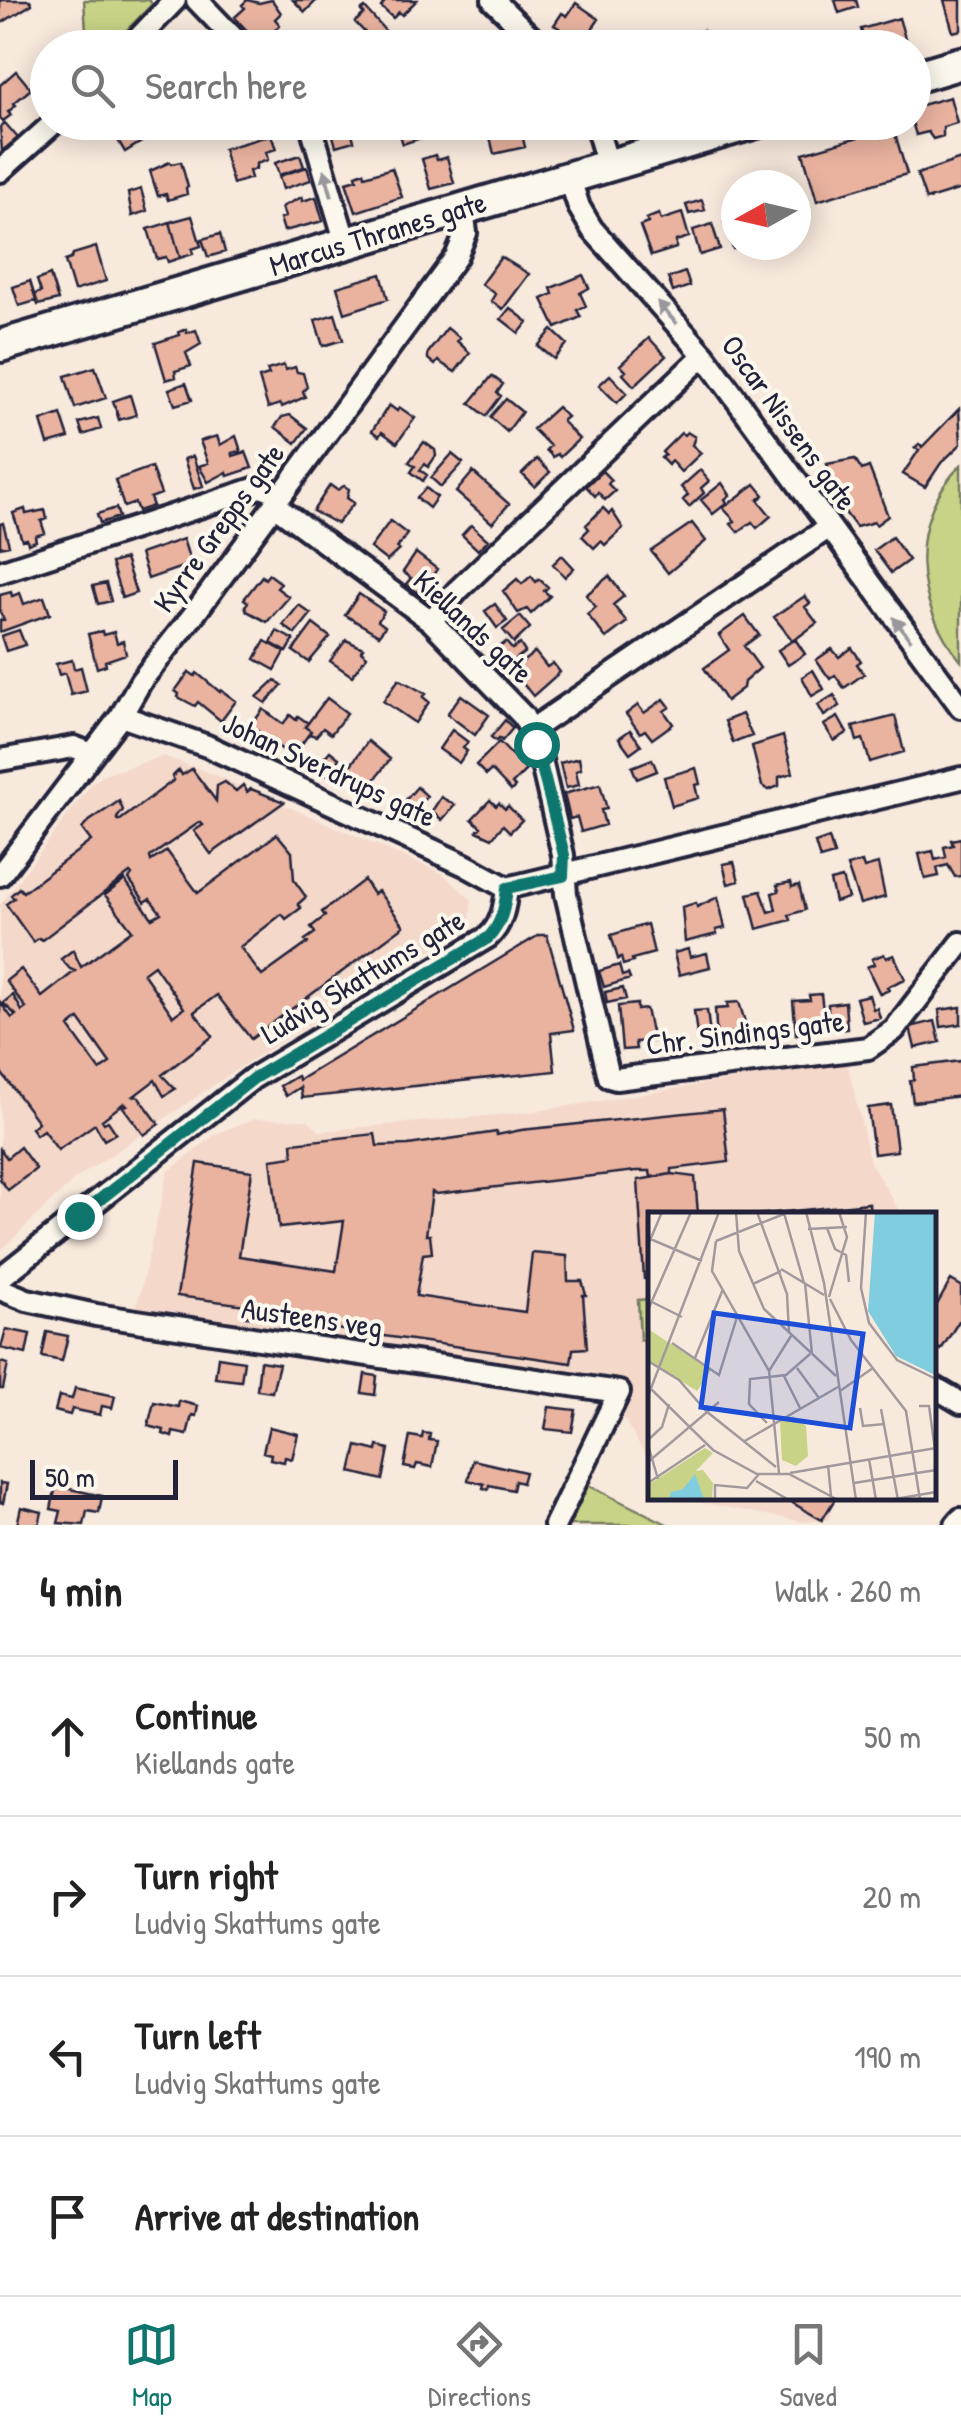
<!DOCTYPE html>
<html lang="en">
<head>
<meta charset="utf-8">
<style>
	:root { --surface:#fff; --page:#f6f6f6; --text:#222; --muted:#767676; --line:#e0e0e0; --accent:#0f766e }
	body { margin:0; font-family:"Patrick Hand",sans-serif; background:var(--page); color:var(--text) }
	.compass { position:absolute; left:721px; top:170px; width:90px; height:90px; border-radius:50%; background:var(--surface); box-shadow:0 5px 25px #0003; rotate:262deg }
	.scale { position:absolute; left:30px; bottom:25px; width:148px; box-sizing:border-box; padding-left:10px; border:5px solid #22223b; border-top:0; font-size:28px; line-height:35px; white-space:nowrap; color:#22223b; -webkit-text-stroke:8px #fbf7ec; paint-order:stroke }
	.stop { position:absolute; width:30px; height:30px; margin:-22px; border:8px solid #0f766e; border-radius:50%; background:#fff }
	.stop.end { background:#0f766e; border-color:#fff; box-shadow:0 2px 10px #0008 }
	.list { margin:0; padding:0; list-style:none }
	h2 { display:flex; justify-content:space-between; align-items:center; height:130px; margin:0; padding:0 40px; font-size:42px }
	h2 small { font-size:32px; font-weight:400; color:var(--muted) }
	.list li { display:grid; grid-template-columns:65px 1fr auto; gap:30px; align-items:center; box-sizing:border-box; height:160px; padding:0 40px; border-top:2px solid var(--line) }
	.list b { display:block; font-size:38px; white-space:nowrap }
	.list p { margin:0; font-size:32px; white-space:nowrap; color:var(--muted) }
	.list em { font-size:32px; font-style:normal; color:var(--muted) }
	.icon { flex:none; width:55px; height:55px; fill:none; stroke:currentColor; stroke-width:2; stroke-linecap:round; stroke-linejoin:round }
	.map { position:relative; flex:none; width:961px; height:1525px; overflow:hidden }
	.search { position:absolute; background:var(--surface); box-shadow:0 5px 25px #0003; left:30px; right:30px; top:30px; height:110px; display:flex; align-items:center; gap:25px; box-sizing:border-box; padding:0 35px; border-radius:55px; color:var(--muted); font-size:38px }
	.sheet { height:770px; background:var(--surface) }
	nav { display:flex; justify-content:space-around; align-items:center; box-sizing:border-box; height:140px; border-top:2px solid var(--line); background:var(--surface); font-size:28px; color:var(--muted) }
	nav a { display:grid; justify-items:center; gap:5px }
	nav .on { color:var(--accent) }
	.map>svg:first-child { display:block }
</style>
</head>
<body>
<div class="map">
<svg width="961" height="1525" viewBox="0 0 961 1525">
	<rect width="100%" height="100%" fill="#f8e9dd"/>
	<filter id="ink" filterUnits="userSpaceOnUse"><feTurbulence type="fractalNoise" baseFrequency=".01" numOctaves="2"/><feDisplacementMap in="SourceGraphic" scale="20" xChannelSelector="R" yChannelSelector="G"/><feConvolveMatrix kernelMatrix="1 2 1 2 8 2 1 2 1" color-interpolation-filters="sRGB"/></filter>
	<g filter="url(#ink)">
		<path fill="#f4d9cb" d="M164,756L215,775L442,873L472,900L470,921L446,940L251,1060L74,1180L0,1251V905L92,783L106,774Z
			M847,1061L870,1162L902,1215H651V1464L601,1382L135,1314L168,1172L217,1133L255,1119L307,1120L320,1131L530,1112Z
			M676,1498H833L829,1519L805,1522Z"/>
		<path fill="#c8d387" stroke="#757a61" stroke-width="2.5" d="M84,0H149L152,4L110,47H87Z
			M961,465V661C913,604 906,520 961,465Z
			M651,1299V1340H640L638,1300Z
			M579,1481L669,1525H558Z"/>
		<path fill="#eab3a0" stroke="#22223b" stroke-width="2.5" fill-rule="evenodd" d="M0,0H30L32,4L0,24Z
			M247,0L259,3L272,0L281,13L275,19L280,25L269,36L267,33L255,39L238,21L235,17L245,8L242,5Z
			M293,0H317L305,12Z
			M386,0H417L402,15L399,12L393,18L381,7Z
			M835,0H856L858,7L839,13Z
			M944,0H961V30L953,32Z
			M576,3L599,19L579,48L554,34L559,28L554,25L562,13L567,16Z
			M365,8L388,34L376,44L355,22L364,14L361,11Z
			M899,18L907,45L866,48L861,29Z
			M461,29L478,46L442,48Z
			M505,29L519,43L515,48H507L497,37Z
			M703,30L708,48H690L687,35Z
			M814,38L817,48L780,47L808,39Z
			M16,71L31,89L14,103L16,105L8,112L11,115L3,121L0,118V85Z
			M950,97L957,123L943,127V136L933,139L928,132L916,135L912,122L914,107Z
			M129,122H135L146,139L125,152L113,132Z
			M329,122H349L354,141L336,146Z
			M416,122L421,138L403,144L399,132L406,129L404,124Z
			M492,122H525L527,129L496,135Z
			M5,123L18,138L2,151L0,127Z
			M893,127L907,174L817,201L803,153Z
			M521,130L525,147L494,154L490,137Z
			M271,135L276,149L266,152L268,160L256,164V169L249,171L251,178L233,184L223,149Z
			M300,155L304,167L279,175L275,163Z
			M435,155L437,160L447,157L454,183L431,189L422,159Z
			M961,159V189L926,200L917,174Z
			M170,162L171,164L181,162L188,187L186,188L187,194L168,200L166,194L158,196L150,171Z
			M307,167L311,180L283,189L279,176Z
			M392,168L402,197L356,212L346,182L357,179L356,175L364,172L365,176Z
			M141,189L147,211L132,216L128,193Z
			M302,197V201L316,197L323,221L284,231L280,218L285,217L282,207Z
			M702,200L705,210L689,214L686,205Z
			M682,213L689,237L676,241V248L651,256L640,226L648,223L646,219L659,214L661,220Z
			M192,216L201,246L192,249L193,254L180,258L170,222Z
			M736,218V245H744L733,249L724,222Z
			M170,222L180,258L168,262L166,257L157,259L148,229Z
			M712,224L720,249L700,255L693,230Z
			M220,234L225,252L208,257L202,239Z
			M96,247L106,281L74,291L65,261L71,259L73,254Z
			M501,257L529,274L503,309L491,301L495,294L481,284Z
			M685,272L690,286L673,292L668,278Z
			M381,274L388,299L345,313L337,287Z
			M50,275L58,300L38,305L35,294L41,292L37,280Z
			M583,275L589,288L580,293L586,306L577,310L581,317L556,328L542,299L553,294L551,288Z
			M30,281L36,301L19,306L13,287Z
			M510,308L528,322L519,333L501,319Z
			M335,314L343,340L323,346L315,320Z
			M447,328L460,338L457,341L470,353L455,372L438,361L435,365L428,359V353Z
			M186,329L187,333L196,330L201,344L186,353L191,366L175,371L176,377L166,380L155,343L180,335L179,332Z
			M552,330L567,344L554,359L538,346Z
			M649,338L666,356L634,386L623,374L626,371L620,365Z
			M284,365L286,370L295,367L297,372L303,373L307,387L303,391L305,397L282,407L280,404L268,408L259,378L269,375L267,370Z
			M95,367L106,398L75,408L65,376Z
			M610,375L627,393L617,403L599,385Z
			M492,376L503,384L497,393L501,396L486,416L470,403Z
			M186,383L192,400L175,405L169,389Z
			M130,395L136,415L119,420L113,401Z
			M506,399L522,412L507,432L490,417Z
			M389,405L397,411L399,407L415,418L397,443L382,432L379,436L372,431Z
			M557,407L567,417L562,421L579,439L560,457L557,454L553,457L546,450L550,446L533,429Z
			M959,409L961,444L941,463L925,487L903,474L919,450L915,448L919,444L922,447Z
			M61,414L69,438L48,444L41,421Z
			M290,415L307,428L296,443L275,427L282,417Z
			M98,418L101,429L83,435L79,423Z
			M687,432L695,437L692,445L701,453L681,472L671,461L668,465L661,458L665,455L662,452L681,433L684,435Z
			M217,436L220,445L236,436L241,451L232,453L233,456L246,452L252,468L228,476L227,472L208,482L199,466L208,463L200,441Z
			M424,442L435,450L436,456L428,467L425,464L420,470L427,475L423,481L411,472L415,466L409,462Z
			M452,454L463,463L441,487L431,478Z
			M193,456L203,486L194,489L184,459Z
			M537,459L550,472L535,487L522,474Z
			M855,459L862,470L869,467L888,516L876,525L874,522L856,527L838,503L842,502L827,464Z
			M151,467L161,494L150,498L153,506L138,511L135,503L124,507L115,480Z
			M700,470L709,481L701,488L704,493L689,507L683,500L688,495L681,487Z
			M602,471L611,480L608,484L615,491L605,500L598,492L595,496L586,486Z
			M473,472L509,504L492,523L456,492Z
			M722,483L730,495L725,499L727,503L713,514L701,500Z
			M755,484L764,495L758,500L771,516L757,528L752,522L738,532L731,524L735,521L723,508Z
			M330,485L337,490L344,486L349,489L347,498L354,503L337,524L313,511Z
			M426,488L437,497L429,508L417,498Z
			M116,508L119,517L100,523L97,514Z
			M603,508L609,514L612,511L623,528L605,545L601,541L594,548L582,536L589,529L586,525Z
			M25,509L26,514L45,510L47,519L41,521L45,533L35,536L36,541L28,544L27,539L22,540L13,513Z
			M390,521L407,534L397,548L399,550L387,561L370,548Z
			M3,523L9,545L0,547V524Z
			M692,523L706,541L668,573L651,551Z
			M471,525L488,540L478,550L462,535Z
			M892,537L909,560L891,573L874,550Z
			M183,539L191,564L148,579L140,554Z
			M416,553L437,569L433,575L439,580L425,598L406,584L411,578L403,572Z
			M562,555L574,568L565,577L553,564Z
			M125,559L136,593L122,598L111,563Z
			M269,574L281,583L277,588L289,597L267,622L247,611L245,606L248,602L244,599L262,576L265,579Z
			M531,576L536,582L539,579L548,587L544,591L550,596L531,614L527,609L518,613L503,591L517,579L522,584Z
			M609,576L624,596L613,605L627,622L606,638L587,614L596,607L586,595Z
			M106,583L111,601L98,604L93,586Z
			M11,592L12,596L20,593L24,604L44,597L50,614L0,632V620H4L0,612V595Z
			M359,594L384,611L378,621L385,626L379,635L345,615Z
			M805,596L810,603L805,607L817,623L793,641L774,617Z
			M495,604L507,621L497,628L485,611Z
			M299,605L311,614L295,634L283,625Z
			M520,616L530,628L514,643L503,630Z
			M745,616L759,635L744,646L760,668L744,682L743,688L726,701L704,668L729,650L719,635Z
			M313,624L330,637L309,662L293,651Z
			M19,630L25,645L6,651L1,636Z
			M102,631L103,635L114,632L117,643L123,641L126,654L105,661L106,665L97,668L88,634Z
			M277,631L294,640L287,652L271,643Z
			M795,639L805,654L788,665L778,650Z
			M346,640L363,648L361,651L367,656L352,676L330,661Z
			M265,641L285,652L275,670L255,659Z
			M506,642L512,649L520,644L525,652L504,668L492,653Z
			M852,648L861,661L857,664L864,674L844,688L835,675L830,679L816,660L832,649L839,657Z
			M535,652L547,667L553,663L560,672L533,696L512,670Z
			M72,660L74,669L81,667L87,691L71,695L65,673L59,675L56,664Z
			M813,670L824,689L812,696L802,677Z
			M189,672L195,676L197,673L220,692L221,690L236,701L221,721L198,702L195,706L178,697L179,694L175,691Z
			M399,679L426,694L423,697L429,702L415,723L383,701Z
			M275,680L282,685L266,703L257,697Z
			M461,695L489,715L475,735L447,714Z
			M834,695L840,706L824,716L818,705Z
			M327,698L347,713L331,734L323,728L316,736L309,734L311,731L305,727Z
			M664,699L670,707L664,711L673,724L652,739L645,730L640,733L626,714L638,705L644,713Z
			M263,709L283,724L290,715L296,720L298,716L308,723L305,727L311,731L296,752L287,746L284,751L251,726Z
			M742,714L752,736L733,743L725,721Z
			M895,716L904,752L870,762L863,739L857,741L853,727Z
			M838,717L847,733L834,741L824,725Z
			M505,720L513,728L502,741L499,738L496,741L491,737Z
			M452,730L468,742L463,748L467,751L459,763L439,749Z
			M630,730L641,745L630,753L619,738Z
			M783,736L793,773L779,777V786L769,790L762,786L752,746Z
			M368,741L390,759L371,785L350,775L352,772L348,769Z
			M499,742L526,770L512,784L515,787L511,791L491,770L486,775L476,765Z
			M330,751L339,758L329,776L317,766Z
			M579,758L581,769L576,771L579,785L566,788L560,763Z
			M652,759L657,771L637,779L632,767Z
			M696,768L700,784L695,785L698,798L672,806L664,777Z
			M192,769L216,801L217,786L225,782L236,791L243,785L247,792L251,789L284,802L211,854L194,831L203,825L200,822L150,857L151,861L167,851L198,893L277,834L292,852L294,880L306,897L298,904L301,908L286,919L282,914L240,947L262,976L308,943L305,940L315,933L311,927L325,916L322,912L364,880L373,894L378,891L404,926L251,1039L217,995L194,1012L213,1036L162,1075L175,1089L164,1096L155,1080L134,1096L139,1097L159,1124L144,1135L123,1107L127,1105L124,1103L102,1120L104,1123L108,1121L116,1133L104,1140L95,1124L58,1150L43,1130L36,1135L31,1128L38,1122L0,1071V1002L12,1018L16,1015L3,1003L13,995L22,1011L26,1008L6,981L21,969L42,997L75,971L70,969L61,959L73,950L81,967L132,930L105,895L125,880L152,918L161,913L150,899L145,902L129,879L132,875L130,873L42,940L39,938L33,942L6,904L14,898L11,895L19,888L23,892L91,841L82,829L88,822L119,801L123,810L117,818L119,821L174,780L172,777L179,770L182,775ZM154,965L184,1008L173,1016L143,973ZM79,1019L110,1063L100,1070L69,1027Z
			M600,784L607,809L601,810L605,825L581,832L577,817L570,819L564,794Z
			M417,787L427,796L413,811L404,802Z
			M441,797L455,805L442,820L432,811Z
			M490,800L496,806L499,803L505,809L508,806L522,820L510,832L503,825L492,838L477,831L481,827L472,819Z
			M829,838L834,855L820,859L815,843Z
			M961,838V876L955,877L948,865L937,868L939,876L925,879L919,854L933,851L935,860L946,857L944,847L953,845L951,840Z
			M734,862L739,881L728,884L723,864Z
			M862,862L864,868L878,864L885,897L860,904L847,866Z
			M842,878L848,898L835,902L830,881Z
			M791,882L792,887L799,885L805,910L789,915L791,920L757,929L748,894L761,891L769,912L776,910L772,893L779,891L777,885Z
			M718,897L725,928L716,930L717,934L685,942L682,907L696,903L697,907Z
			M647,924L654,953L632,959L633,962L623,965L621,957L618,959L611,935Z
			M539,935H547L574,1030L551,1033L555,1071L302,1098L300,1087L286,1096L280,1086L297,1076L299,1080Z
			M688,949L690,957L707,953L710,967L679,975L674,953Z
			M884,954L886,958L894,955L905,979L887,987L889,990L880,994L867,967L874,964L872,959Z
			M619,965L622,976L628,974L630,979L604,987L599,971Z
			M623,988L626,999L607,1003L605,992Z
			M821,994L823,1010H828V1004L845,1002L847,1029L830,1031V1024L809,1026V1032L796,1034L793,1001L810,1000L809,995Z
			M869,995L873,1009L877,1008L880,1018L863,1022L856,998Z
			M739,1002L748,1032L731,1033V1042L717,1043L715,1009L728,1008L727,1003Z
			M637,1004V1010L646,1009L653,1041L635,1042L636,1049L622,1050L618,1006Z
			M961,1007V1024L941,1027L939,1010Z
			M707,1010L710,1035L697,1036L694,1011Z
			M935,1021L940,1042L915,1048L910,1027Z
			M961,1061V1096L913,1102L910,1081L914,1080L913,1067Z
			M891,1105L897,1151L874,1154L868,1108Z
			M723,1109L729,1162L672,1169V1174L651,1177L650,1171H636L436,1194L432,1192L426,1235H430L432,1253L423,1254L416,1296L525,1312L532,1253L567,1256L568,1281H582L586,1295H583L587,1348L573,1349L571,1363L245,1316L246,1305L177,1296L198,1163L252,1171L239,1256L336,1271L344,1221L279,1228L271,1159L293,1156L292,1143L375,1134L377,1146L408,1145L497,1132V1135L521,1130Z
			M20,1147L36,1169L8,1190L0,1179V1149L7,1158Z
			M672,1174L695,1177L698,1214L707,1215H651V1280L644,1279L638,1180Z
			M869,1203L870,1215H757Z
			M951,1280L961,1286V1322L959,1321L941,1350L934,1345V1310Z
			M6,1329L30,1334L26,1354L1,1348Z
			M47,1332L68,1336L62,1361L42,1357Z
			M218,1357L244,1361L241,1381L215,1378Z
			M260,1361L279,1364L272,1392L257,1390Z
			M0,1362L8,1364L3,1389H0Z
			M365,1374L377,1376L375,1395L362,1393Z
			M75,1388L115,1396L112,1408L102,1406L100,1415L72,1409L70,1415L55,1411L59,1396L72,1399Z
			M179,1401L198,1406L196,1416L192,1415L187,1435L173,1432L172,1437L163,1434L164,1430L148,1426L154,1402L178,1407Z
			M549,1407L576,1410L572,1432L545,1429Z
			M269,1427L298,1434L292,1459L285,1457L284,1462L270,1459L271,1454L263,1452Z
			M423,1433L430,1434L429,1440L437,1441L432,1467L417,1464L415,1469L404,1467L410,1436L422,1438Z
			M357,1446L377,1451L378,1446L389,1449L383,1480L351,1472Z
			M473,1460L525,1472L522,1483L515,1481L513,1490L489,1485L488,1489L483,1488L484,1484L468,1480Z
			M0,1483L7,1484L3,1503L0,1502Z
			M56,1486L102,1496L99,1513L87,1511L84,1525L58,1523L61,1511L51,1509Z
			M784,1498H833L835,1499L822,1520Z
			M21,1507L42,1512L39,1525H17Z"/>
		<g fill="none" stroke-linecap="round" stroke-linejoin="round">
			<defs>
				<path id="street" d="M197,0L243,48
					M493,0L542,48
					M129,48L175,0
					M310,122L346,244
					M595,122L608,165
					M0,171L55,122
					M569,176L579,207L592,229L704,355L961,707
					M274,505L431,621L523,716L537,743L563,855L566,894L609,1077L616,1079L868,1048L894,1030L961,943
					M0,572L263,486L281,495
					M431,621L458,590L704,355
					M121,716L207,746L465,865L507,888
					M531,730L828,528
					M0,760L74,747L92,754
					M0,875L121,716L141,681L195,613L456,257L466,233L463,209
					M507,888L961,778
					M0,1278L253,1078L488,937C502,925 505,906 507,888
					M0,1289L27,1300L96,1315L619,1392L555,1525
					M934,1387L961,1403
					M956,1525L961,1519"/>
				<path id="secondary" d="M914,77L961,63
					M0,346L756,122"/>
			</defs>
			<use href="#street" stroke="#22223b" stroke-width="28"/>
			<use href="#secondary" stroke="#22223b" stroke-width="38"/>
			<use href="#street" stroke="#fbf7ec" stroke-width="20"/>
			<use href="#secondary" stroke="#fbf7ec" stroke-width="30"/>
		</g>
		<defs><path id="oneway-solid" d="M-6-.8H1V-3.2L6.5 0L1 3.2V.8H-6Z" transform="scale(2.5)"/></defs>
		<g fill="#99979c">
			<use href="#oneway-solid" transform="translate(328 183) rotate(-106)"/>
			<use href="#oneway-solid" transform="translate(667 313) rotate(-132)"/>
			<use href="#oneway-solid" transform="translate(902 629) rotate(-127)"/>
		</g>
	</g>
	<g fill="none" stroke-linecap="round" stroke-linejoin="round" filter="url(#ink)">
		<path stroke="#0f766e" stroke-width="12" d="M79,1216L254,1078L488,938C502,924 505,906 507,888L563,876L564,855L536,744"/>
	</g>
	<g text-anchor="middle" stroke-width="8" stroke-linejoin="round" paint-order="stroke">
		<g font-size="30" fill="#22223b" stroke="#fbf7ec">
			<text transform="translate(378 234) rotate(-17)" y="10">Marcus Thranes gate</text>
			<text transform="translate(789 423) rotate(54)" y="10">Oscar Nissens gate</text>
			<text transform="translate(219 528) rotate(-54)" y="10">Kyrre Grepps gate</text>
			<text transform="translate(473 627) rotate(43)" y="10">Kiellands gate</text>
			<text transform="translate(329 770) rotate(25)" y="10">Johan Sverdrups gate</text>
			<text transform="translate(363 977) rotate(-31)" y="10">Ludvig Skattums gate</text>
			<text transform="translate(745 1033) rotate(-7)" y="10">Chr. Sindings gate</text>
			<text transform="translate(312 1318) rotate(8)" y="10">Austeens veg</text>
		</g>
	</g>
	<g transform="translate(648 1212)">
		<rect width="288" height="288" fill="#f8e9dd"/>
		<path d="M0,117L63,158L49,179L0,148ZM145,204L158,214L160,244L148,254L134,248L132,210ZM57,236L65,241L48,259L55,258L65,271L64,287H0V273Z" fill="#c8d387"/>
		<path d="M227,0H287V163L248,144L220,99ZM47,262L56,287H21L23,280L35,277Z" fill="#81cde0"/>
		<path fill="none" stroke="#a2999c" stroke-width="2.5" d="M88,0L91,39L116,97L188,164M109,0L139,82L141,120M158,0L176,71L208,288M218,0L213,76L221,111L249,148L288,167M136,1L156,71M179,16L187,37L198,43L201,70M160,17L199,15M0,26L54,49M68,29L64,59L121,159L131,261M68,29L136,2M0,33L14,0M133,57L176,83M157,71L164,142M105,72L133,59M181,85L199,25L191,0M182,87L203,128L258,199L272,288M4,90L34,105M0,98L43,0M24,131L71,163L89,105M47,146L75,77M0,149L31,168L58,199L128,255M149,156L171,186M121,159L143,124M136,164L152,196M0,174L65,238L109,262H141L190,288M192,179L225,156M0,184L71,0M271,194H281L288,245M212,196L215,214L237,212M233,197L250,288M119,211L101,192L102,167L138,163L162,142M0,228L14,215L21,192M95,230L190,175M0,233L10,267M221,247L228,288M0,250L71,190M180,253L183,284M142,261L288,236M108,269L141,288M0,271L57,233M206,271L288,258M67,287V273L99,276L111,262M241,288L288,280"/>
		<path fill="#1d4ed8" fill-opacity="0.15" stroke="#1d4ed8" stroke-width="5" d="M66,101L215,122L202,216L53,195Z"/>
		<rect width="288" height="288" fill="none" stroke="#22223b" stroke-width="5"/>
	</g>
</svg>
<svg class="compass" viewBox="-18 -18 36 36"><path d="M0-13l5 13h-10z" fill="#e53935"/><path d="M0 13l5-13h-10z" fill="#767676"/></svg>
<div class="scale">50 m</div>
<div class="stop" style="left:536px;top:744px"></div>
<div class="stop end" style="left:79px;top:1216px"></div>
<div class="search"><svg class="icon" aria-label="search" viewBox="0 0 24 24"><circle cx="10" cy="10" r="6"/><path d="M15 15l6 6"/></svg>Search here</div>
</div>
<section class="sheet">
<h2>4 min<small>Walk · 260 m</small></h2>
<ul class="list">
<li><svg class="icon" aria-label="ahead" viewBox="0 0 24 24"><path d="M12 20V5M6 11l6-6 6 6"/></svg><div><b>Continue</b><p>Kiellands gate</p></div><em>50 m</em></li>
<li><svg class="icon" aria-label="right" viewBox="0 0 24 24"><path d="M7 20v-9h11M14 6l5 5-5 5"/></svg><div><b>Turn right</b><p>Ludvig Skattums gate</p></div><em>20 m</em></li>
<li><svg class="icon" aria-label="left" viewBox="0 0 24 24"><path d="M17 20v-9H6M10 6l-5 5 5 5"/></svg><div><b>Turn left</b><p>Ludvig Skattums gate</p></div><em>190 m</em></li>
<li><svg class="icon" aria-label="arrive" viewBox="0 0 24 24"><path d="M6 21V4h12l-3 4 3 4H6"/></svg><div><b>Arrive at destination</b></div></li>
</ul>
</section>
<nav>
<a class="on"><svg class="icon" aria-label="map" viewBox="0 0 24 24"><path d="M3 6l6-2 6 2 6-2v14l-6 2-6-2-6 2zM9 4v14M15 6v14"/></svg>Map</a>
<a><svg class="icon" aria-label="directions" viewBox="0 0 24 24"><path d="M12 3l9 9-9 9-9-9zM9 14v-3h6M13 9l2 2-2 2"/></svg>Directions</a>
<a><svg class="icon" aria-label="saved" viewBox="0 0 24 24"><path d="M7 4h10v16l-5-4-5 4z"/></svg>Saved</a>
</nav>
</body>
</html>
